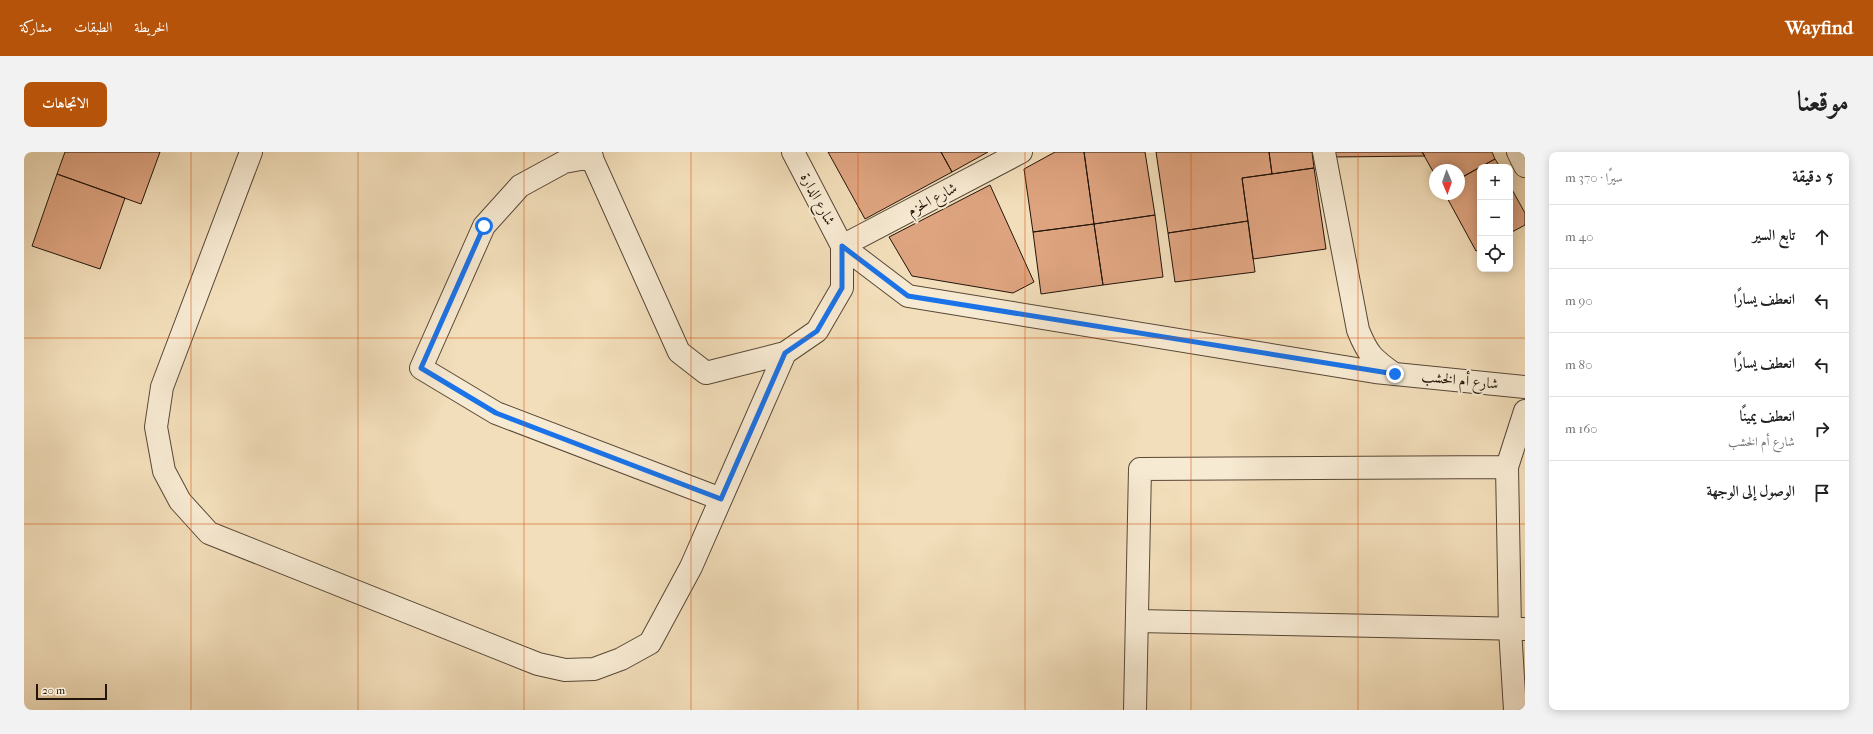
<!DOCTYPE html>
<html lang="ar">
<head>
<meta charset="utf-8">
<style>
	:root { --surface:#fff; --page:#f2f2f2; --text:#222; --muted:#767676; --line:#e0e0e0; --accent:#b45309 }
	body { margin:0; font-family:"IM FELL French Canon",Amiri,serif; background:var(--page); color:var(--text); direction:rtl }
	.controls { position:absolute; right:12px; top:12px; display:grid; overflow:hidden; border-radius:8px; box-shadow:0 2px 10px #0003 }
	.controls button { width:36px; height:36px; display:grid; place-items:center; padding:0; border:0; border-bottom:1px solid var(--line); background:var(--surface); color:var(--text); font:20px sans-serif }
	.compass { position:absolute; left:1405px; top:12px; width:36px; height:36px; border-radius:50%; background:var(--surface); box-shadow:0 2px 10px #0003; rotate:178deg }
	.scale { position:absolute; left:12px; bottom:10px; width:71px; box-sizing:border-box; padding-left:4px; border:2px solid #23150a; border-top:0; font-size:11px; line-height:14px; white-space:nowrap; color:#23150a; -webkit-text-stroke:3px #f7ead2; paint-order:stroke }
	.stop { position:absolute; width:12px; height:12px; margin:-9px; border:3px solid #1a73e8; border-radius:50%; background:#fff }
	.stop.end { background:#1a73e8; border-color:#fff; box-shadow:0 1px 4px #0008 }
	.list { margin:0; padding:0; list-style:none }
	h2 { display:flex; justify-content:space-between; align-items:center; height:52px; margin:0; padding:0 16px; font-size:17px }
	h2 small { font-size:13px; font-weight:400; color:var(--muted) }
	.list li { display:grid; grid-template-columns:26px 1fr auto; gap:12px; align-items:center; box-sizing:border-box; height:64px; padding:0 16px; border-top:1px solid var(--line) }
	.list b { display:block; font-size:15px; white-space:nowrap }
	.list p { margin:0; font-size:13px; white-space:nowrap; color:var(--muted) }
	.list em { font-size:13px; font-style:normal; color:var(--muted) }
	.icon { flex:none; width:22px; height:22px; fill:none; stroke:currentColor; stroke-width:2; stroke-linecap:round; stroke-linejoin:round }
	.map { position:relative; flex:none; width:1501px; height:558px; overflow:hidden; direction:ltr; border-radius:8px }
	header { display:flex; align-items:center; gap:24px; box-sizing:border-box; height:56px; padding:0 20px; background:var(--accent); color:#fff }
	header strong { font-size:19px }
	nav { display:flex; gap:22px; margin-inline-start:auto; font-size:14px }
	.intro { display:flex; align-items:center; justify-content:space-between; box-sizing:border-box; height:96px; padding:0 24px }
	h1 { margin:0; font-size:28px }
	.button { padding:10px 18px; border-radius:8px; background:var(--accent); color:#fff; font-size:14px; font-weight:700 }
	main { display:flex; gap:24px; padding:0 24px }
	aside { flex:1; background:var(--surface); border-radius:8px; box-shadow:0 2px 10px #0003 }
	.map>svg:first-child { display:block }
</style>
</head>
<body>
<header>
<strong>Wayfind</strong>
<nav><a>الخريطة</a><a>الطبقات</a><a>مشاركة</a></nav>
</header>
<div class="intro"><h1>موقعنا</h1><a class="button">الاتجاهات</a></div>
<main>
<aside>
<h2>5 دقيقة<small>سيرًا · 370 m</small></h2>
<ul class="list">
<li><svg class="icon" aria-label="ahead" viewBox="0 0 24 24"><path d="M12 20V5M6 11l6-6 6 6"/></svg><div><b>تابع السير</b></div><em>40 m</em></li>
<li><svg class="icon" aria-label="left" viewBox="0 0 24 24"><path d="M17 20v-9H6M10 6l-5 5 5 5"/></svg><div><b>انعطف يسارًا</b></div><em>90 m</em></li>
<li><svg class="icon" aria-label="left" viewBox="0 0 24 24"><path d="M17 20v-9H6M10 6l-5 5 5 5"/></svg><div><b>انعطف يسارًا</b></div><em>80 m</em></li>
<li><svg class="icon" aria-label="right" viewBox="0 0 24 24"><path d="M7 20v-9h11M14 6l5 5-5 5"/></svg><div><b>انعطف يمينًا</b><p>شارع أم الخشب</p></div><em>160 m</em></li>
<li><svg class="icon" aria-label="arrive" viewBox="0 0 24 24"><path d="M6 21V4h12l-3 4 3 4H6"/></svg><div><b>الوصول إلى الوجهة</b></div></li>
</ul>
</aside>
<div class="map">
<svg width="1501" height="558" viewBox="0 0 1501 558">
	<rect width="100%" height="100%" fill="#f2deba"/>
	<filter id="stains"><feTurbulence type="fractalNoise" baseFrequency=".005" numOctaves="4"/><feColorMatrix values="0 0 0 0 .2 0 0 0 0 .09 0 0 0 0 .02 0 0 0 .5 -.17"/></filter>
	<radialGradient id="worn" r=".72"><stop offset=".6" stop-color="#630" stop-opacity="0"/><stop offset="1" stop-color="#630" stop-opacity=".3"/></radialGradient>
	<path fill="#dea480" stroke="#23150a" d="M41,0H136L117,52L33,22Z
		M804,0H917L928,20L841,67Z
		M917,0H964L928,20Z
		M1031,0H1060L1070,72L1009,80L1000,17Z
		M1060,0H1121L1131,63L1070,72Z
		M1132,0H1245L1248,22L1218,26L1224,69L1144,81Z
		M1245,0H1288L1290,16L1248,22Z
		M1306,0H1398L1401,4L1307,5Z
		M1398,0H1468L1471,7L1435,27V18H1411V23Z
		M1471,7L1476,15H1456Z
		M1456,15V97L1452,99L1421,42H1435V27Z
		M1290,16L1302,97L1229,107L1218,26Z
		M33,22L101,46L76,117L8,94Z
		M966,33L1010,130L989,141L888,124L865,85Z
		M1486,34L1501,61V73L1486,81Z
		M1131,63L1139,125L1079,133L1070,72Z
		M1224,69L1231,120L1151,130L1144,81Z
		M1070,72L1079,133L1017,142L1009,80Z"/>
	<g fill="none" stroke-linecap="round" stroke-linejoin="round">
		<defs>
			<path id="street" d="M227,0L138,235L132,275L140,319L156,349L185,381L514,512L541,518L570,517L597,507L626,491L667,415L761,201
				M565,0L655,200L682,221L761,201L793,179L818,136V94
				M769,0L818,94L884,144L1351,220L1501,235
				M1300,0L1334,178C1344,203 1349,207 1370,222
				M1494,0L1501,14
				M568,5L540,10L496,34L460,74L397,216L472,261L697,347
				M818,94L997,0
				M1113,469L1501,477
				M1111,558L1116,317L1483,315
				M1491,558L1486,477L1483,315L1501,259"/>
		</defs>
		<use href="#street" stroke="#574736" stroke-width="24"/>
		<use href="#street" stroke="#f7ead2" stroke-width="22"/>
	</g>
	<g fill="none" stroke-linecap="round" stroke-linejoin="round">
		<path stroke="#1a73e8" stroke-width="5" d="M460,74L397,216L472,261L697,347L761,201L793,179L818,136V94L884,144L1371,222"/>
	</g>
	<path fill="none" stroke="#d4520c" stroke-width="1" stroke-opacity="0.55" d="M167,0V558M334,0V558M500,0V558M667,0V558M834,0V558M1001,0V558M1167,0V558M1334,0V558M0,186H1501M0,372H1501"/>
	<g text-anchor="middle" stroke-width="4" stroke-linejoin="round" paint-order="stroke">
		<g font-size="15" fill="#23150a" stroke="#f7ead2">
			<text transform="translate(794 47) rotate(62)" y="5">شارع الدارة</text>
			<text transform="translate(908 47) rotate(-28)" y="5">شارع الحزم</text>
			<text transform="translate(1436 228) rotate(6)" y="5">شارع أم الخشب</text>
		</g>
	</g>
	<rect width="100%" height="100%" filter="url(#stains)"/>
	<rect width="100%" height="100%" fill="url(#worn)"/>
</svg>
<div class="controls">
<button>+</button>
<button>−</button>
<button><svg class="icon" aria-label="locate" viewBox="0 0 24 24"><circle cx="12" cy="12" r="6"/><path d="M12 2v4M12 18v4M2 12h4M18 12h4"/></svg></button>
</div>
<svg class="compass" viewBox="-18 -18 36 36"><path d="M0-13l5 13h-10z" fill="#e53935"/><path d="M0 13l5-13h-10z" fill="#767676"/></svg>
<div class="scale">20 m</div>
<div class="stop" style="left:460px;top:74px"></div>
<div class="stop end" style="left:1371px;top:222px"></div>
</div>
</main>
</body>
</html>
